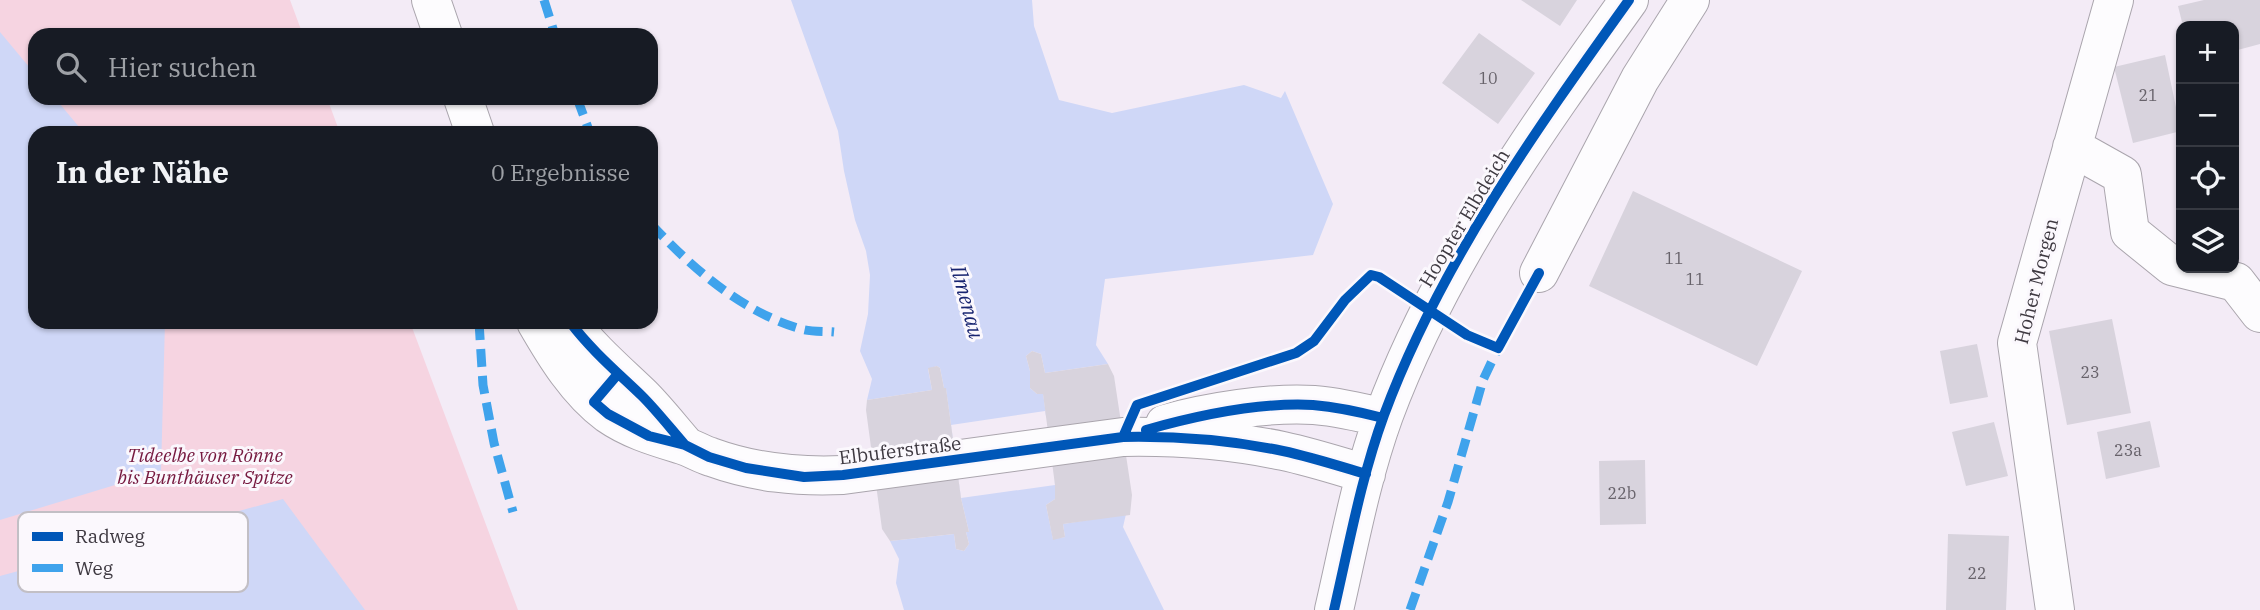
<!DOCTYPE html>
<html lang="de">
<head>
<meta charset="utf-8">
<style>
	:root { --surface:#171b24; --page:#20242c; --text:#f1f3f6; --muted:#9ea1a6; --line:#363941 }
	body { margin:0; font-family:"IBM Plex Serif",serif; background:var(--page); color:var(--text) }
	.controls { position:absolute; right:21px; top:21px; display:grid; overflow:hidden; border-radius:14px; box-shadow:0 2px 5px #0004 }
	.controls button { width:63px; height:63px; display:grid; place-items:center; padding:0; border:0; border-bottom:2px solid var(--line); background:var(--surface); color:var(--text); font:35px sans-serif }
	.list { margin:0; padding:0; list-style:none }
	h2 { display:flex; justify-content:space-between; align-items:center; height:91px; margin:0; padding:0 28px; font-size:30px }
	h2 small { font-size:23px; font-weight:400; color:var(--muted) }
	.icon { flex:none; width:38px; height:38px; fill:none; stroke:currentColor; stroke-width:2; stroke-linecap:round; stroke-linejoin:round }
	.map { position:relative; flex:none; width:2260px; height:610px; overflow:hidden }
	.search { position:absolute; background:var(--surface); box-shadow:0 2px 5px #0004; left:28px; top:28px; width:630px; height:77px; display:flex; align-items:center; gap:18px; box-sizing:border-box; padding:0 24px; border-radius:21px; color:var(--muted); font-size:26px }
	.panel { position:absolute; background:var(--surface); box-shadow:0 2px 5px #0004; left:28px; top:126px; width:630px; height:203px; border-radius:21px }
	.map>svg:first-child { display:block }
</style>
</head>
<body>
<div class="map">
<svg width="2260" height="610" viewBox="0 0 2260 610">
	<rect width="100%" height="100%" fill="#f3ebf6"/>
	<path fill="#f6d4e1" d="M0,0H290L303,35H35V98H327L340,133H35V322H410L518,610H0Z"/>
	<path fill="#cfd7f7" d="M791,0H1032L1034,26L1059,100L1112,113L1244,85L1281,98L1285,91L1333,204L1313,255L1105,279L1096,345L1108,364L1045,373L1041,354L1032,351L1026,356L1030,371V388L1037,394H1043L1044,400L1055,485V499L1046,505L1053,539L1065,537L1063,524L1126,514L1123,527L1164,610H904L896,583L899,559L890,541L954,534L956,549L964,551L969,544L966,532H969L961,498L946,389L944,388L940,368L937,366L928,369L932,390L867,400L872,379L860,351L868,314L870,275L866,251L855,220L844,171L838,131Z
		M0,32L35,74V98H55L84,133H35V322H165L161,471L0,520Z
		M283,499L365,610H0V576Z"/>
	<path fill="#f3ebf6" d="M1045,411L1046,416H1049L1055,485L961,498L951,425Z"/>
	<path fill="#d8d3dd" d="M1521,0H1577L1560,26Z
		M2204,0H2260V44L2234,51V26H2183L2178,6Z
		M1479,33L1535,73L1498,124L1442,83Z
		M2165,55L2181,131L2133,143L2114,67Z
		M1633,191L1802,271L1757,366L1589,286Z
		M2112,319L2131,413L2067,425L2049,331Z
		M1977,344L1988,397L1950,404L1940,351Z
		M1032,351L1041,354L1045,373L1108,364L1114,376L1132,495L1130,515L1063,524L1065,537L1053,540L1046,505L1055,499V485L1043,394H1037L1030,388V371L1026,356Z
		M937,366L940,368L944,388H946L961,498L969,532H966L969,544L964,551L956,549L954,534L890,541L882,529L866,410L867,400L932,390L928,368Z
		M2150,421L2160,467L2106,479L2097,432Z
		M1994,422L2008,476L1966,486L1952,432Z
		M1645,460L1646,524L1600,525L1599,461Z
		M1948,534L2009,536L2006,610H1946Z"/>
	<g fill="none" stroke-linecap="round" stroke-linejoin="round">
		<defs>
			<path id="minor" d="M431,0L443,35
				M463,98L475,133
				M2072,147L2122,175L2130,232L2172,266L2236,282L2260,313
				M1539,273L1640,79L1690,0
				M536,322C555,355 577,391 608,414C631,430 656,437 682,445C692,448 701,454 711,457C755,473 797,477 843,475L1123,437C1176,436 1230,440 1283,451C1311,457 1339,466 1366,474
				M570,322C591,350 617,372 642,396C657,411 671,429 685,445
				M1165,424C1208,412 1270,402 1314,405C1338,407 1360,412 1383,418
				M1334,610C1349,545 1361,478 1384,415C1440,264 1536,130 1629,0
				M2055,610L2017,343L2114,0"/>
		</defs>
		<use href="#minor" stroke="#aaa5ad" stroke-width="40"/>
		<use href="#minor" stroke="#fdfcfe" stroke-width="38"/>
		<path stroke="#3fa3ec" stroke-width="9" stroke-dasharray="18 9" stroke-linecap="butt" d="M544,0L555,35
			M577,98L590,133
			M651,224C692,268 742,312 801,329C811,332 823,331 834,332
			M479,322L483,385L494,443L513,512
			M1410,610L1448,502L1483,380L1501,342"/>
		<defs>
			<path id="cycleway" d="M570,322C591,350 617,372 642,396C657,411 671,429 685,445
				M617,375L594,402L608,414L649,436L685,445L709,457L746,468L804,477L843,475L1123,437C1176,436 1230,440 1283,451C1311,457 1339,466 1366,474
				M1146,430C1199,415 1258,402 1313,405C1337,407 1360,412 1383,418
				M1123,437L1137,405L1296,353L1314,341L1345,300L1371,275L1379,277L1467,335L1498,348L1539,273
				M1334,610C1349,545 1361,478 1384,415C1440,264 1536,130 1629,0"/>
		</defs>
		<use href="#cycleway" stroke="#fbf8fd" stroke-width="15"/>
		<use href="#cycleway" stroke="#0057b8" stroke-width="10"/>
	</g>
	<g text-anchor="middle" stroke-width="6" stroke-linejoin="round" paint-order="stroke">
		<g font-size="16" fill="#67626a">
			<text x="1488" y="84">10</text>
			<text x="2148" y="101">21</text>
			<text x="1674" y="264">11</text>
			<text x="1695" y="285">11</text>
			<text x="2090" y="378">23</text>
			<text x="2128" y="456">23a</text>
			<text x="1622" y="499">22b</text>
			<text x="1977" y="579">22</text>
		</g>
		<g font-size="19" fill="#3e3941" stroke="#fbf8fd">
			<text transform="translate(1464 218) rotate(-59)" y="7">Hoopter Elbdeich</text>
			<text transform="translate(2036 281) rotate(-76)" y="7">Hoher Morgen</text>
			<text transform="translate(900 450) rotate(-7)" y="7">Elbuferstraße</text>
		</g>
		<g font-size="19" font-style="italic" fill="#76193f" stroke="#fbf8fd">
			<text x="205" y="462">Tideelbe von Rönne<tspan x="205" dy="22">bis Bunthäuser Spitze</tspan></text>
		</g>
		<g font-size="21" font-style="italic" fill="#182470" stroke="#fbf8fd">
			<text transform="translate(967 302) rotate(75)" y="7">Ilmenau</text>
		</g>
	</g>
	<rect x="18" y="512" width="230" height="80" rx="10" fill="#fbf8fd" stroke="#c2bfc5" stroke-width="2"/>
	<rect x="32" y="532" width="31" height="9" fill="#0057b8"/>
	<rect x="32" y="564" width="31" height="8" fill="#3fa3ec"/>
	<g font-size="19" fill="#3e3941">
		<text x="75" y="543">Radweg</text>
		<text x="75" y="575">Weg</text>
	</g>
</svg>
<div class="controls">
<button>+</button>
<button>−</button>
<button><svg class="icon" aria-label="locate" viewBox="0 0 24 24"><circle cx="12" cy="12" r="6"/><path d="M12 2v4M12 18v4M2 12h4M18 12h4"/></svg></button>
<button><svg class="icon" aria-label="layers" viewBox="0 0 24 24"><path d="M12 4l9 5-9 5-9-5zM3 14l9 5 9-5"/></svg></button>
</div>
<div class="search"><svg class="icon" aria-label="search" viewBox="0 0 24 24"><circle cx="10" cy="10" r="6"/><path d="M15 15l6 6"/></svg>Hier suchen</div>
<section class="panel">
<h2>In der Nähe<small>0 Ergebnisse</small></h2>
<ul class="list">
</ul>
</section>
</div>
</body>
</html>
